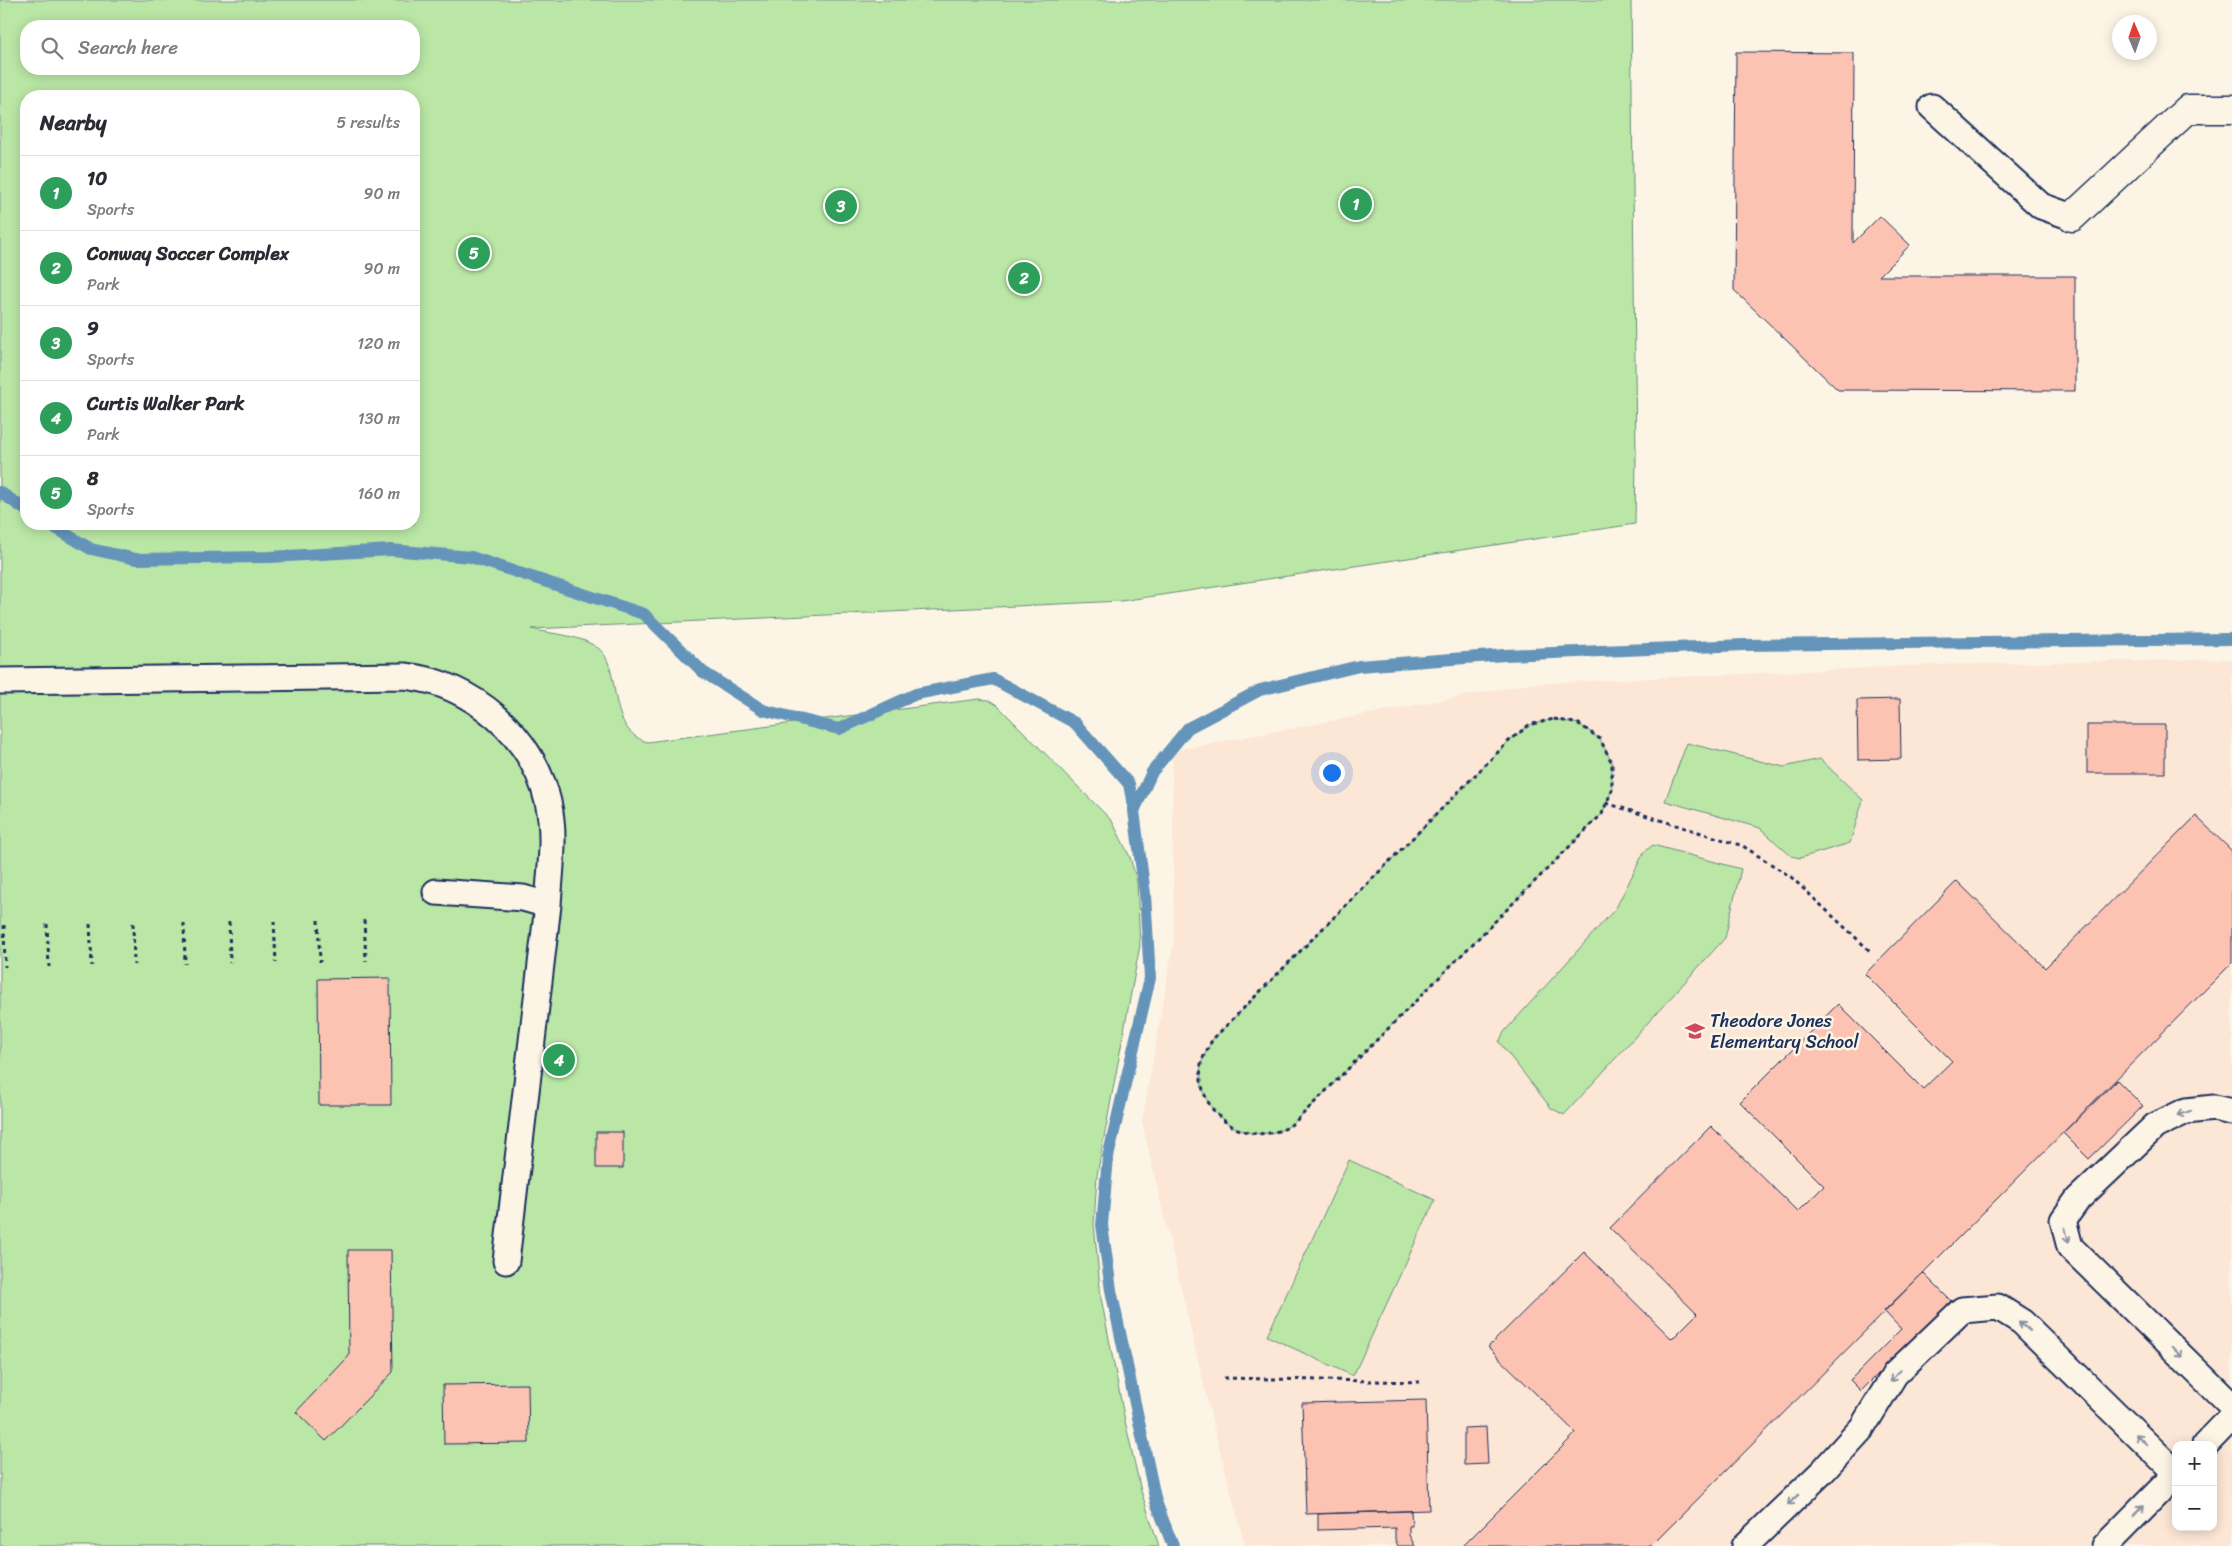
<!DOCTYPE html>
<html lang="en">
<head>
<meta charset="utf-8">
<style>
	:root { --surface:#fff; --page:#f2f2f3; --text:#2b2b33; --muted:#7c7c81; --line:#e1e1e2; --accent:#111827 }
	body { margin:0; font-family:Sriracha,sans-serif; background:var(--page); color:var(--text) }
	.controls { position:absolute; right:15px; bottom:15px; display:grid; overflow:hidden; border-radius:10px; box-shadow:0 2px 12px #0003 }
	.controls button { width:45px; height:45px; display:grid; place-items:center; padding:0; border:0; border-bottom:1px solid var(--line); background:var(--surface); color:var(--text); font:25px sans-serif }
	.compass { position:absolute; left:2112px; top:15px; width:45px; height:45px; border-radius:50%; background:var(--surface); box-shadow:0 2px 12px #0003; rotate:358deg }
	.you { position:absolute; left:1331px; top:772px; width:18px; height:18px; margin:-12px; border:4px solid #fff; border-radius:50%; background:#1a73e8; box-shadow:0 0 0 8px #1a73e833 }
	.badge { display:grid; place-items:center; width:32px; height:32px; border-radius:50%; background:var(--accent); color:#fff; font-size:16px; font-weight:700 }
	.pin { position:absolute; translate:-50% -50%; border:2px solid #fff; box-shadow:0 1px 5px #0006 }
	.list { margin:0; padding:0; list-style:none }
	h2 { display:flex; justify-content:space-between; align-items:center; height:65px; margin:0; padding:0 20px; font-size:21px }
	h2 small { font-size:16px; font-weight:400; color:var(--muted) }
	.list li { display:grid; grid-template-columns:32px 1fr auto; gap:15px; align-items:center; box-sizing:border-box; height:75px; padding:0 20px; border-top:1px solid var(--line) }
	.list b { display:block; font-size:19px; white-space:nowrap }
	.list p { margin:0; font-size:16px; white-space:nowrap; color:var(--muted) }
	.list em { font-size:16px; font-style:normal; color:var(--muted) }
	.icon { flex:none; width:28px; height:28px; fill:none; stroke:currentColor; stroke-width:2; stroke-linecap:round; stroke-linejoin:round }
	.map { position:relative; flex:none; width:2232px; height:1546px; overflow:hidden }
	.search { position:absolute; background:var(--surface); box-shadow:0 2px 12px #0003; left:20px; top:20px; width:400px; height:55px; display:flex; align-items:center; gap:12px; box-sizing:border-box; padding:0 18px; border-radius:20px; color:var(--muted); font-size:19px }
	.panel { position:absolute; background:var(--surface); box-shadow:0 2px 12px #0003; left:20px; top:90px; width:400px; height:440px; border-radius:20px }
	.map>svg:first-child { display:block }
</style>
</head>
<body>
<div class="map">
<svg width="2232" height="1546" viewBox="0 0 2232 1546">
	<rect width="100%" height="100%" fill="#fcf5e5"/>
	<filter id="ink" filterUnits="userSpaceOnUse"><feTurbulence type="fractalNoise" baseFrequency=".02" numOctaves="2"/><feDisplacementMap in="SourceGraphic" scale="10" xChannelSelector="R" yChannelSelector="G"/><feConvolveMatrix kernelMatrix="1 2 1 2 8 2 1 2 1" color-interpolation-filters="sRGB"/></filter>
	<g filter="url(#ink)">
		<path fill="#fce6d6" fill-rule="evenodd" d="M2232,659V1546H1245L1212,1420L1142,1122L1174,940L1172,751L1527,684L1929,665ZM2176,1445H2213V1527H2176Z"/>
		<path fill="#bae7a5" stroke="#6a8b82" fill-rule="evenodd" d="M0,0H1631L1636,459L1635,524L1121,601L532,629C554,635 578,634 598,648C623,666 604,729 647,742L979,699L989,700L997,705L1112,821L1130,857L1137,882L1140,945L1097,1175L1094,1224L1101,1298L1125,1421L1141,1491L1159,1546H0ZM26,26H414V69H26ZM26,96H414V524H26Z
			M1554,719L1579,724L1600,739L1612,763V790L1602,814L1305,1112C1299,1118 1291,1126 1284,1129C1240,1147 1195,1110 1201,1064C1203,1056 1209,1047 1212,1040L1509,741L1529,725Z
			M1687,743L1784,767L1820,759L1863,800L1850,843L1800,858L1791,856L1760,828L1665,801Z
			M1653,845L1741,869L1725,938L1564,1115L1551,1108L1499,1042L1504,1032L1616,908L1644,852Z
			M1349,1160L1435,1200L1353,1376L1267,1336Z"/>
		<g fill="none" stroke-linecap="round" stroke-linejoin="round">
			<path stroke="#6594ba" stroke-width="12" d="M0,492L26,510
				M49,524L91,549L136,559L270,557L391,550L471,557L644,614L703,672L763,710L839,729L916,694L993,679L1075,723L1129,784L1134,811
				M1173,1546L1156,1502L1111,1290L1102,1225L1108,1157L1150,978L1145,894L1134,811L1152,772L1188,728L1260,690L1359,666L1505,655L1744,645L2232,639"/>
		</g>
		<path fill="#fcc3b2" stroke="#1b2f5e" d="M1736,52L1854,53L1853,243L1880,216L1910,245L1879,276H2075V391L1838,390L1734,290Z
			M1900,699L1901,759L1858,760L1857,700Z
			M2087,725H2165V773H2087Z
			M2196,816L2232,851V963L1651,1546H1463L1576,1433L1488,1347L1584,1252L1672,1339L1697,1314L1610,1228L1711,1126L1798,1212L1824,1186L1740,1102L1838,1004L1923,1089L1952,1061L1865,974L1957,881L2045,968Z
			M390,978L391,1105H319L318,979Z
			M2117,1080L2143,1106L2089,1159L2063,1133Z
			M596,1132H623V1168H596Z
			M348,1250H391L393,1372L326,1441L296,1412L349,1356Z
			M1923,1273L1951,1301L1861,1391L1850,1380L1901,1329L1884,1311Z
			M528,1384L529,1443L444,1444L443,1385Z
			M1426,1400L1429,1510L1306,1514L1302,1403Z
			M1486,1427L1488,1464L1464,1465V1428Z
			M1411,1511L1412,1526H1409V1535L1415,1546H1398L1395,1539V1528L1318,1530V1514Z"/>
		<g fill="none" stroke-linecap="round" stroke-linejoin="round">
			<defs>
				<path id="service" d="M1932,107L2041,206L2072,217
					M0,681L405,676C472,683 533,736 548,802C556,835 550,871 548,905L506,1261
					M436,892L523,898L548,905
					M2232,1112L2214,1108L2186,1111L2155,1126L2078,1199L2063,1220L2070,1247L2232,1406
					M2205,1445L2232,1417
					M1745,1546L1822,1472L1862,1428L1895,1374L1962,1310L1998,1307L2022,1322L2176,1473
					M2105,1546L2176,1474"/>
				<path id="minor" d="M2072,217L2188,109H2232"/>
			</defs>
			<use href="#service" stroke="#1b2f5e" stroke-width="29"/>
			<use href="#minor" stroke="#1b2f5e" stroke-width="31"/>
			<path stroke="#1b2f5e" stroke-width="3" stroke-dasharray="4 4" stroke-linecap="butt" d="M1554,719L1579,724L1600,739L1612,763V790L1602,814L1305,1112C1299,1118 1291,1126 1284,1129C1240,1147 1195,1110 1201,1064C1203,1056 1209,1047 1212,1040L1509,741L1529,725Z
				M1606,803L1743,846L1791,877L1870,951
				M318,920L320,962
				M364,920L366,961
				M274,921L276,963
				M229,922L230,963
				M133,923L134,965
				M184,923L185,964
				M47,924L49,967
				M90,924L92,966
				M4,925L5,967
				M1224,1378L1420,1382"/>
			<use href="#service" stroke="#fcf5e5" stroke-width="25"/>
			<use href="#minor" stroke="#fcf5e5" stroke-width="28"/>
		</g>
		<defs><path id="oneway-shaft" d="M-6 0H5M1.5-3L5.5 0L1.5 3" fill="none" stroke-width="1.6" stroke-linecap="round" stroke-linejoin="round" transform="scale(1.25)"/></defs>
		<g stroke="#8c92a2">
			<use href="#oneway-shaft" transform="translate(2184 1113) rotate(162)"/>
			<use href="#oneway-shaft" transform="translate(2067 1235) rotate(76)"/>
			<use href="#oneway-shaft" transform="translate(2024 1326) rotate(-138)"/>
			<use href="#oneway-shaft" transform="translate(2177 1352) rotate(45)"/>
			<use href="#oneway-shaft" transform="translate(1895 1376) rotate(128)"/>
			<use href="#oneway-shaft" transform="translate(2141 1439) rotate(-136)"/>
			<use href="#oneway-shaft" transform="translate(1793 1500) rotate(136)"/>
			<use href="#oneway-shaft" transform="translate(2139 1511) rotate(-45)"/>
		</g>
	</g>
	<defs>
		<symbol id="school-bare" viewBox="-9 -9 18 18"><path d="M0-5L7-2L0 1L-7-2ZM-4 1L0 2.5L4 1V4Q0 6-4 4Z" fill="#d1495b" stroke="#fcf5e5" stroke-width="2.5" paint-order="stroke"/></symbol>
	</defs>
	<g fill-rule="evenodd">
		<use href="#school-bare" x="1681" y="1017" width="28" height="28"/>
	</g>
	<g text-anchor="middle" stroke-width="5" stroke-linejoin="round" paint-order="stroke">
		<g font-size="18" fill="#1b2f5e" stroke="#fcf5e5" text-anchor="start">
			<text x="1710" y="1027">Theodore Jones<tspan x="1710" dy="21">Elementary School</tspan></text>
		</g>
	</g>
</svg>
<div class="controls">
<button>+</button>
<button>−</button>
</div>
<svg class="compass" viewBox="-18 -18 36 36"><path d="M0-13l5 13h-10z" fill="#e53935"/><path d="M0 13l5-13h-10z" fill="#7c7c81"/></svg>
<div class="you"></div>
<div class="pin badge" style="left:1356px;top:204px;background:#2e9e5b">1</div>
<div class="pin badge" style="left:1024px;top:278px;background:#2e9e5b">2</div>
<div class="pin badge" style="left:841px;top:206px;background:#2e9e5b">3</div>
<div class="pin badge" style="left:559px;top:1060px;background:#2e9e5b">4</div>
<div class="pin badge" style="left:474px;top:253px;background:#2e9e5b">5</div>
<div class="search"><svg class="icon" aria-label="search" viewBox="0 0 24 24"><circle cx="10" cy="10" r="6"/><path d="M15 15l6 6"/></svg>Search here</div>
<section class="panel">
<h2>Nearby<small>5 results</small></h2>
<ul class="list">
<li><span class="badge" style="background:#2e9e5b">1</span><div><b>10</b><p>Sports</p></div><em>90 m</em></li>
<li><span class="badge" style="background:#2e9e5b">2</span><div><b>Conway Soccer Complex</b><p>Park</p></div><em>90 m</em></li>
<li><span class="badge" style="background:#2e9e5b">3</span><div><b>9</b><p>Sports</p></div><em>120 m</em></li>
<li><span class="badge" style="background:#2e9e5b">4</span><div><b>Curtis Walker Park</b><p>Park</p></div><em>130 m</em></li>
<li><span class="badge" style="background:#2e9e5b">5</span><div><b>8</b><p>Sports</p></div><em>160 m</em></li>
</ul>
</section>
</div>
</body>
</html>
